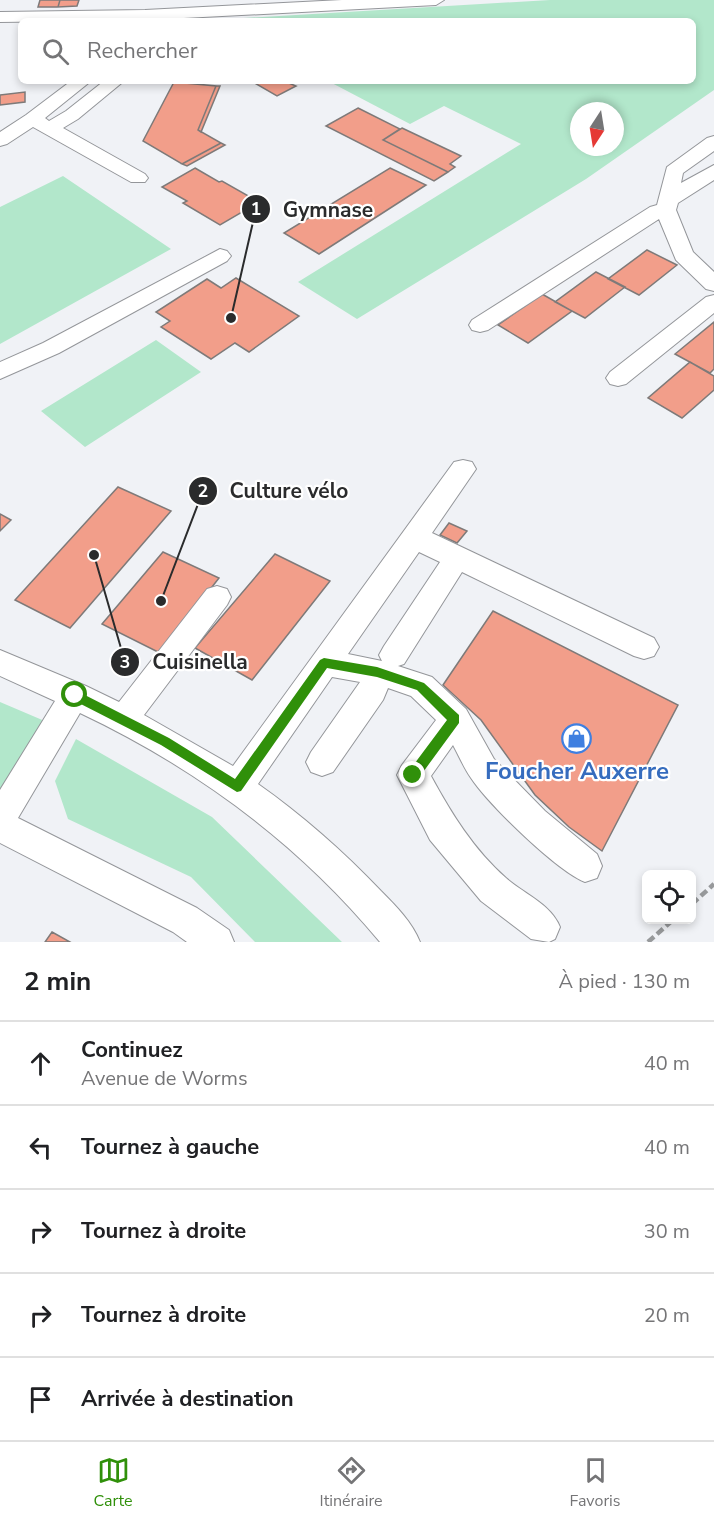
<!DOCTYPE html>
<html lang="fr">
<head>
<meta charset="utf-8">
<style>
	:root { --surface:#fff; --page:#f6f6f6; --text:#202124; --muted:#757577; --line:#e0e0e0; --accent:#30900a }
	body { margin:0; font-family:"Nunito Sans",sans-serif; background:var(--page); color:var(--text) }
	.controls { position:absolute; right:18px; bottom:18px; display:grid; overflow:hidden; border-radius:9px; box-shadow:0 3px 9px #0003 }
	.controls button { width:54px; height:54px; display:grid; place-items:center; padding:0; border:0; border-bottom:2px solid var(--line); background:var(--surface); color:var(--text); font:30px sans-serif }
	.compass { position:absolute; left:570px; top:102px; width:54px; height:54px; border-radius:50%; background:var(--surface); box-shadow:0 3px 9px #0003; rotate:192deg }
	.stop { position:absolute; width:18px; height:18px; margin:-14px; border:4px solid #30900a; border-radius:50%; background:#fff }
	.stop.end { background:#30900a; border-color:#fff; box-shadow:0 2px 6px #0008 }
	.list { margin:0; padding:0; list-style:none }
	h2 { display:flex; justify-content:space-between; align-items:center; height:78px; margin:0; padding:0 24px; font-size:26px }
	h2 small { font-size:20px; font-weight:400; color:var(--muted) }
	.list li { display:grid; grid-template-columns:39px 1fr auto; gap:18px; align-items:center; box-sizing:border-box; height:84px; padding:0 24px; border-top:2px solid var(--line) }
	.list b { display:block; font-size:22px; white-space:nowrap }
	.list p { margin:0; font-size:20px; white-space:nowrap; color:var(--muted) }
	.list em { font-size:20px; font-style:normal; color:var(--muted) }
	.icon { flex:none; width:33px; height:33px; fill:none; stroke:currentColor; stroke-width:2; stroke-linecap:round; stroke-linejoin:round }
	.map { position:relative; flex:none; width:714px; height:942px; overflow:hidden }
	.search { position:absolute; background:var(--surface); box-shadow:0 3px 9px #0003; left:18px; right:18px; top:18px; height:66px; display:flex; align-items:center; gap:15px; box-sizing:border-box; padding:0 21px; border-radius:9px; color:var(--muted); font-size:22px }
	.sheet { height:498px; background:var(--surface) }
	nav { display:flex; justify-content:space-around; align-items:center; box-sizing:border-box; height:84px; border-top:2px solid var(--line); background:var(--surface); font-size:16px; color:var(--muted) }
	nav a { display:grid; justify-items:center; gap:3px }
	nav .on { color:var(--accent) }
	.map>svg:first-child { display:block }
</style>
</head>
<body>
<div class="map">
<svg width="714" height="942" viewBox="0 0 714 942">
	<rect width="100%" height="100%" fill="#f0f2f6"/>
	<path fill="#b2e7cb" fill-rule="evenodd" d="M550,0H714V90L586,179L357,319L298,282L521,144L444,106L410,124L328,81H693V21L210,20ZM579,111H615V147H579Z
		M63,176L171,249L0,344V207Z
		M156,340L201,372L85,447L41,411Z
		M0,702L47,722L0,803Z
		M76,739L212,817L342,942H255L191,877L68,819L55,781Z"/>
	<path fill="#f29e8a" stroke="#7e7a79" stroke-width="1.5" d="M40,0H60L58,7H38Z
		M60,0H79L77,6L58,7Z
		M251,81H284L296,86L277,96Z
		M174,82L216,86L198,130L221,143L182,164L143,141Z
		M216,86H220L201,132L198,130Z
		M25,92V102L0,105V95Z
		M358,108L400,129L383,140L448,172L434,181L326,126Z
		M402,128L461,156L450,164L455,167L448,172L383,140Z
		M221,143L225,145L187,166L182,164Z
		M195,168L219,182L222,181L259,202L220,225L183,203L187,201L162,187Z
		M390,168L426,185L319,254L284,233Z
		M647,250L677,265L639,295L608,279Z
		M596,272L625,287L585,318L555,302Z
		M236,278L299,316L249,352L235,343L211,359L161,327L170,321L156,312L207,279L221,288Z
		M542,294L572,311L528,343L498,325Z
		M714,322V369L710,373L675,354Z
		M690,362L714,376V390L682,418L648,398Z
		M118,487L171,511L70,628L15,600Z
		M0,514L11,520L0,531Z
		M449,523L467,531L457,543L440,535Z
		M163,552L219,578L160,653L102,624Z
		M275,554L330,581L252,680L195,648Z
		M493,611L678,705L602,851L569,827L535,795L481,720L443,685Z
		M52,932L70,942H45Z"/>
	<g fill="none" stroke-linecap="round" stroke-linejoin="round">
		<defs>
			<path id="minor" d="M342,0H444L436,5L145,20L0,22V12L145,10Z
				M71,81H91L45,118L49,121L66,111L104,81H124L78,119L63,128L145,174L148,178L145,182H131L33,127L7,144L0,146V132L26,115Z
				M714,136V151L683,173L681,183L714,165V180L678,203L676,210L693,252L714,272V291L706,289L676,260L659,219L488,330L480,332L472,330L469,325L472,320L650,207L657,205L667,167L707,138Z
				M220,249L227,251L231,256L227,261L59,353L0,379V362L43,343Z
				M714,295V313L626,384L618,386L610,384L606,378L610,372L706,297Z
				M463,460L472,462L476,469L432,533L654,638L659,647L654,656L644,659L634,656L462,572L404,664L398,666L432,677L466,709L494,759L545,811L597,854L602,866L597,878L585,882C557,871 489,805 471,778C464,768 459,756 453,745L431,776C451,813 474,850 506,878C524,894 551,904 560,927L555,939L549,942L531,939L481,901L430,840L397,775L402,765L436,720L411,696L388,688L383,700L333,772L322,776L311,772L306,762L311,752L360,682L332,677L258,784C302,815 343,851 381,891C396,906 412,922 420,942H380C298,843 196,768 80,713L18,818L197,908L229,930L234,942H187L173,932L0,843V790L55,701L0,676V650L86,686L119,702L207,589L217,586L227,589L231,597L227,605L144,715L233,766L454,462ZM419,552L440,562L384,646L379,655L382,661L348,654Z"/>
		</defs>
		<use href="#minor" stroke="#94969a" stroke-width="2"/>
		<path stroke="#97999b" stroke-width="4.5" stroke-dasharray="8 4" stroke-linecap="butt" d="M692,904L714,884
			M648,942L673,920"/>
		<use href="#minor" fill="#fff" fill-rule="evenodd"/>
	</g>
	<path fill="#30900a" d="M324,658L377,667L424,683L459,715V723L418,779H409V771L447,720L417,690L377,677L327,668L241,791L237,792L161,745L71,699L69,695L75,690L79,692L169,738L235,779L320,660Z"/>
	<defs>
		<symbol id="shop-ring" viewBox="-11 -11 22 22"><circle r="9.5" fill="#fff" stroke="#3f7fe0" stroke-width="1.5"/><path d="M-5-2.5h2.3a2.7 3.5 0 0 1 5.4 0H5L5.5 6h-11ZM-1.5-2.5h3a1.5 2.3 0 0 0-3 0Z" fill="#3f7fe0"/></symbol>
	</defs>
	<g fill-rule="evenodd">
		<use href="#shop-ring" x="560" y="722" width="33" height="33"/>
	</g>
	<g text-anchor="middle" stroke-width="4.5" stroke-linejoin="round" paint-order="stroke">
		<g font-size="24" font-weight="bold" fill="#366cbe" stroke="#fff">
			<text x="577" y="779">Foucher Auxerre</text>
		</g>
	</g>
	<path fill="none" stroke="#2a2b2c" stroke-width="2" d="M231 318L256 209M161 601L203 491M94 555L125 662"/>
	<g fill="#2a2b2c" stroke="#fff" stroke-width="2">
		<circle cx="231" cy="318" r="6"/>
		<circle cx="161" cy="601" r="6"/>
		<circle cx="94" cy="555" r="6"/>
		<circle cx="256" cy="209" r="15"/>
		<circle cx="203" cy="491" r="15"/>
		<circle cx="125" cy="662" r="15"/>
	</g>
	<g font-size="18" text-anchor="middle" font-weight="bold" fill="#fff">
		<text x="256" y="215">1</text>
		<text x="203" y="497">2</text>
		<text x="125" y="668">3</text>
	</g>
	<g font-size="21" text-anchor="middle" font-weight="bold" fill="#2a2b2c" stroke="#fff" stroke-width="4.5" stroke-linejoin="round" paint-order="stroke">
		<text x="328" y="217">Gymnase</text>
		<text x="289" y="498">Culture vélo</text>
		<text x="200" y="669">Cuisinella</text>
	</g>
</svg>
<div class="controls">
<button><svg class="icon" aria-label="locate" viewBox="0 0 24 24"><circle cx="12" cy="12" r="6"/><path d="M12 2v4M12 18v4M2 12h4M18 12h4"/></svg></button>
</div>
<svg class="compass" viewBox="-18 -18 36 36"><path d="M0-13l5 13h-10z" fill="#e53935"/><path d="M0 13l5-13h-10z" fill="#757577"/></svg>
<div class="stop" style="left:75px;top:695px"></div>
<div class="stop end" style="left:413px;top:775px"></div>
<div class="search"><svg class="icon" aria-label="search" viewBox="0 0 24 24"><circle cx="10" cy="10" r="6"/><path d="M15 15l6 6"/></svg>Rechercher</div>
</div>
<section class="sheet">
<h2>2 min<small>À pied · 130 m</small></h2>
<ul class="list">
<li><svg class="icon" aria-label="ahead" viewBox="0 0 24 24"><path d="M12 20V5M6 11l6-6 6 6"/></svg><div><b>Continuez</b><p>Avenue de Worms</p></div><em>40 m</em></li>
<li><svg class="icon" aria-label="left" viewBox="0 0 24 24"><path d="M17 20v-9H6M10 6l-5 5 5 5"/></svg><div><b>Tournez à gauche</b></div><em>40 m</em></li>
<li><svg class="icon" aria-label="right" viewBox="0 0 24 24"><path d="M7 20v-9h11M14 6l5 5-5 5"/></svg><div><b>Tournez à droite</b></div><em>30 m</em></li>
<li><svg class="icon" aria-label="right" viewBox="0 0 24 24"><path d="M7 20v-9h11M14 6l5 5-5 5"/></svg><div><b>Tournez à droite</b></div><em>20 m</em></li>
<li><svg class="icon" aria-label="arrive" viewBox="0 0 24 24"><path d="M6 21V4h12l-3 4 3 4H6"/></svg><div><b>Arrivée à destination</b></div></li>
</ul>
</section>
<nav>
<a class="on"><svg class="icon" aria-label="map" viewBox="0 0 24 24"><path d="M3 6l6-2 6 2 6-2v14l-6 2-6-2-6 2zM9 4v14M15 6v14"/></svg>Carte</a>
<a><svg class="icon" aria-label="directions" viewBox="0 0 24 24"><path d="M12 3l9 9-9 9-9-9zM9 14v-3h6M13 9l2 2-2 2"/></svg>Itinéraire</a>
<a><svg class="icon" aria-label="saved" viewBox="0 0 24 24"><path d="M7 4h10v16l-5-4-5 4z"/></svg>Favoris</a>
</nav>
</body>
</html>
